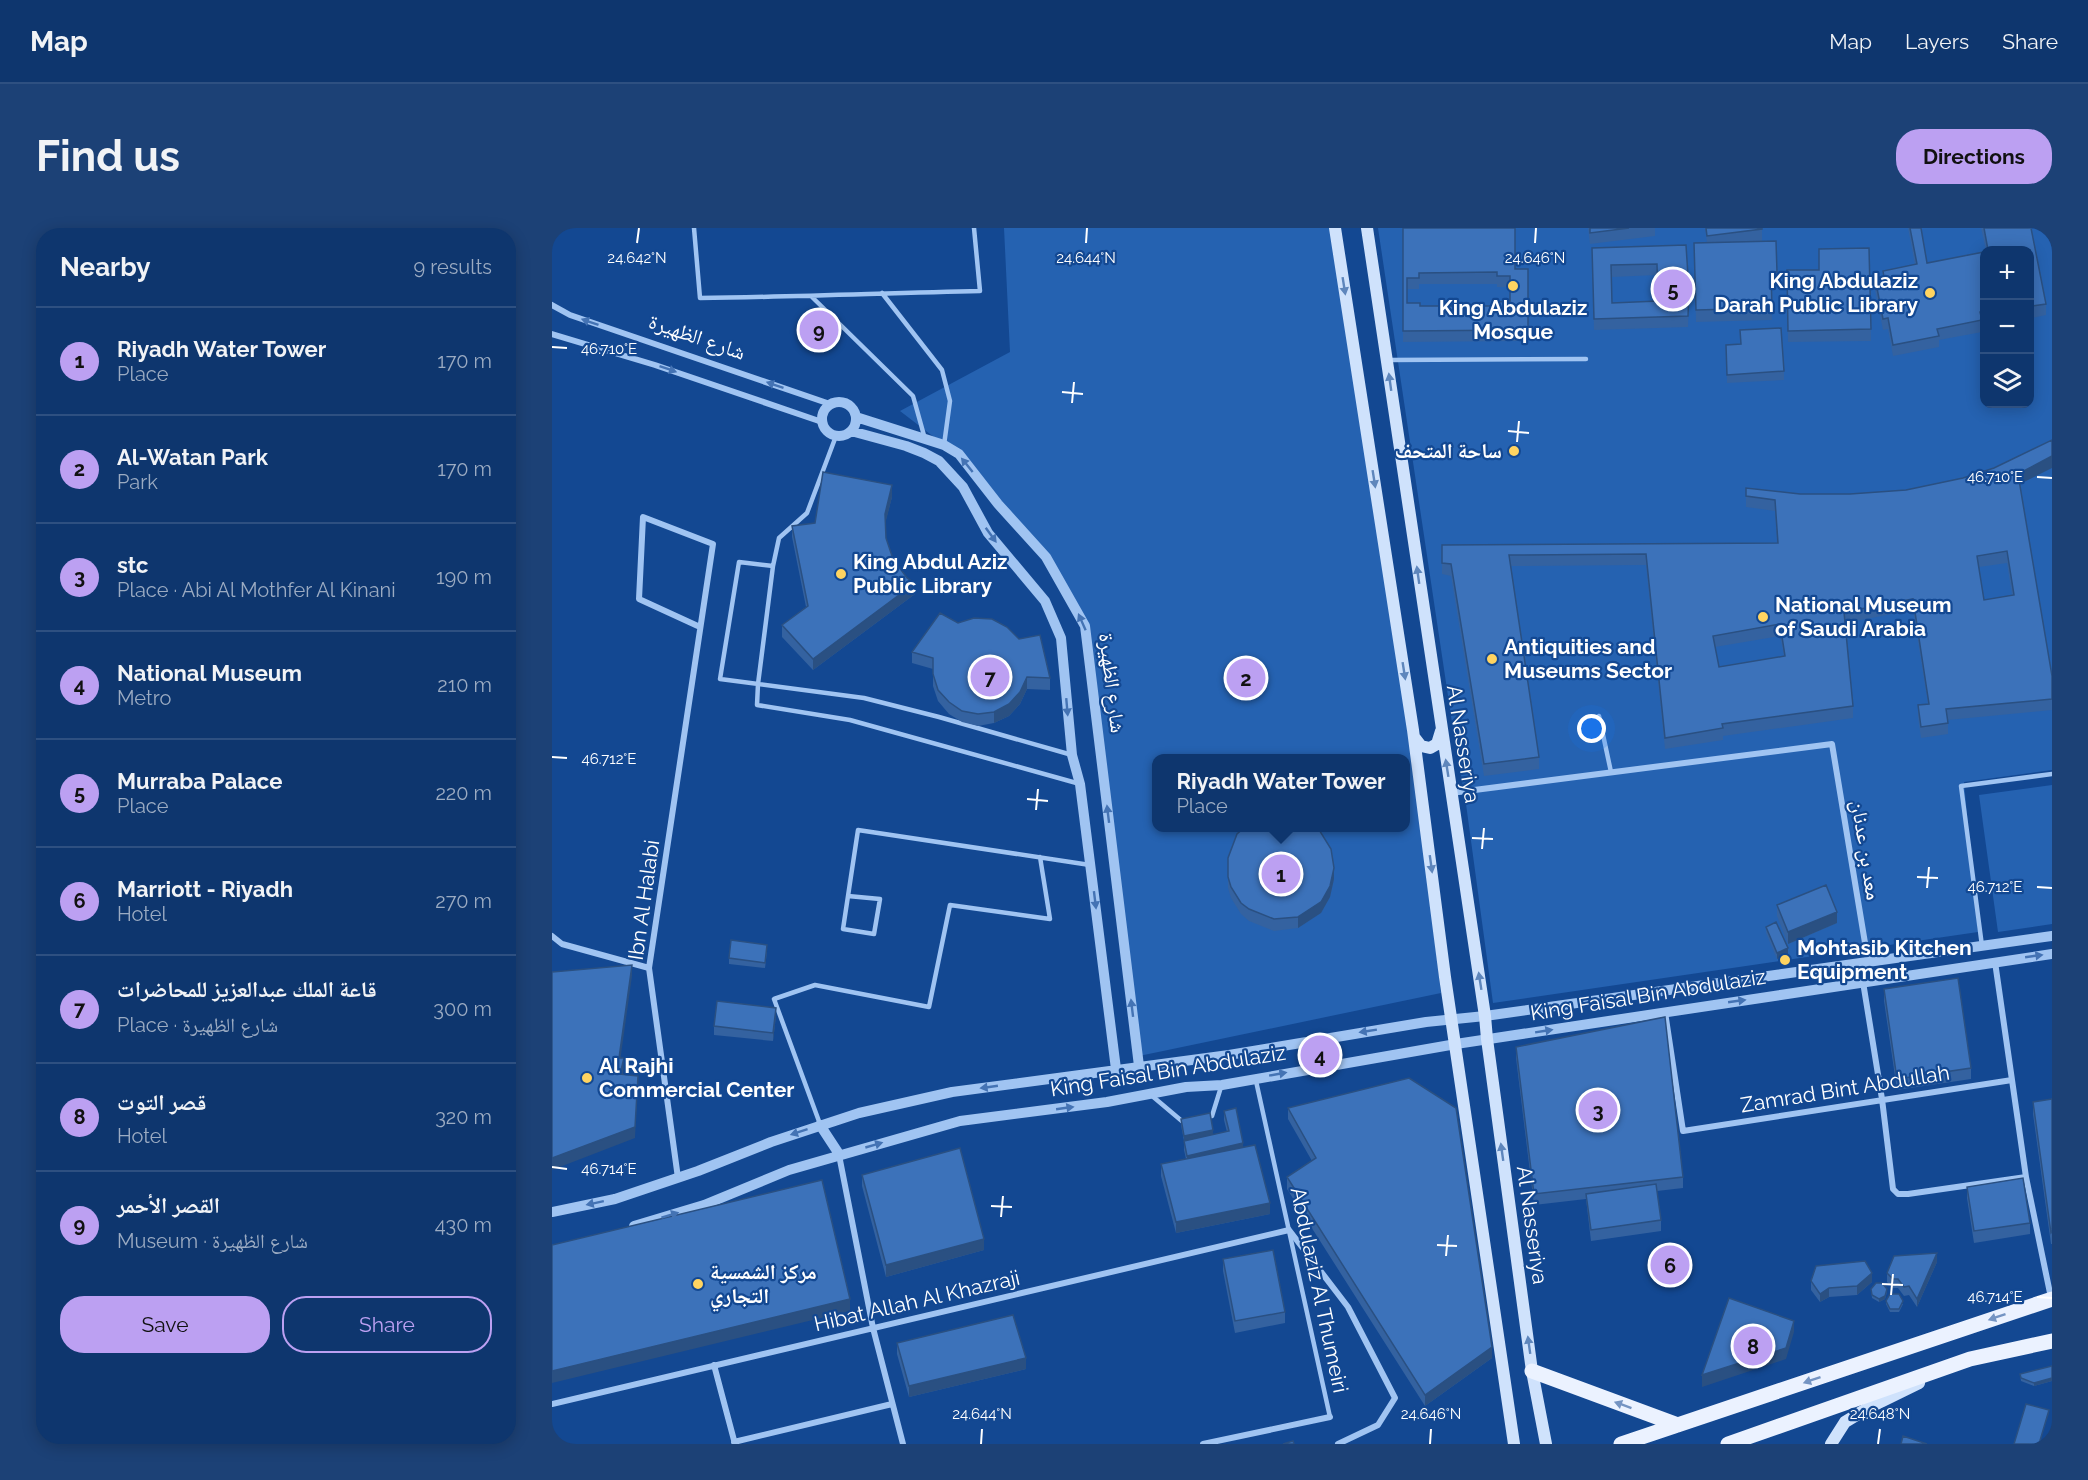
<!DOCTYPE html>
<html lang="en">
<head>
<meta charset="utf-8">
<style>
	:root { --surface:#0e366e; --page:#1c4176; --text:#f1f3f6; --muted:#9babc2; --line:#2e5081; --accent:#bca0f2 }
	body { margin:0; font-family:Raleway,"Noto Naskh Arabic",sans-serif; background:var(--page); color:var(--text) }
	.controls { position:absolute; right:18px; top:18px; display:grid; overflow:hidden; border-radius:12px; box-shadow:0 3px 15px #0003 }
	.controls button { width:54px; height:54px; display:grid; place-items:center; padding:0; border:0; border-bottom:2px solid var(--line); background:var(--surface); color:var(--text); font:30px sans-serif }
	.you { position:absolute; left:1040px; top:501px; width:21px; height:21px; margin:-15px; border:4px solid #fff; border-radius:50%; background:#1a73e8; box-shadow:0 0 0 9px #1a73e833 }
	.badge { display:grid; place-items:center; width:39px; height:39px; border-radius:50%; background:var(--accent); color:#111; font-size:20px; font-weight:700 }
	.pin { position:absolute; translate:-50% -50%; border:3px solid #fff; box-shadow:0 2px 6px #0006 }
	.popup { position:absolute; left:600px; top:526px; width:258px; height:78px; box-sizing:border-box; display:grid; place-content:center; border-radius:12px; background:var(--surface); filter:drop-shadow(0 2px 4px #0005); font-size:20px; white-space:nowrap; color:var(--muted) }
	.popup b { font-size:22px; color:var(--text) }
	.popup::after { content:''; position:absolute; left:50%; top:100%; margin-left:-12px; border:12px solid transparent; border-top-color:var(--surface) }
	.list { margin:0; padding:0; list-style:none }
	h2 { display:flex; justify-content:space-between; align-items:center; height:78px; margin:0; padding:0 24px; font-size:26px }
	h2 small { font-size:20px; font-weight:400; color:var(--muted) }
	.list li { display:grid; grid-template-columns:39px 1fr auto; gap:18px; align-items:center; box-sizing:border-box; height:108px; padding:0 24px; border-top:2px solid var(--line) }
	.list b { display:block; font-size:22px; white-space:nowrap }
	.list p { margin:0; font-size:20px; white-space:nowrap; color:var(--muted) }
	.list em { font-size:20px; font-style:normal; color:var(--muted) }
	.actions { display:flex; gap:12px; padding:18px 24px }
	.actions a { flex:1; padding:14px 0; border:2px solid var(--accent); border-radius:24px; text-align:center; font-size:21px; color:var(--accent) }
	.actions .main { background:var(--accent); color:#111 }
	.icon { flex:none; width:33px; height:33px; fill:none; stroke:currentColor; stroke-width:2; stroke-linecap:round; stroke-linejoin:round }
	.map { position:relative; flex:none; width:1500px; height:1216px; overflow:hidden; border-radius:24px }
	header { display:flex; align-items:center; gap:36px; box-sizing:border-box; height:84px; padding:0 30px; background:var(--surface); border-bottom:2px solid var(--line) }
	header strong { font-size:28px }
	nav { display:flex; gap:33px; margin-inline-start:auto; font-size:21px }
	.intro { display:flex; align-items:center; justify-content:space-between; box-sizing:border-box; height:144px; padding:0 36px }
	h1 { margin:0; font-size:42px }
	.button { padding:15px 27px; border-radius:24px; background:var(--accent); color:#111; font-size:21px; font-weight:700 }
	main { display:flex; gap:36px; padding:0 36px }
	aside { flex:1; background:var(--surface); border-radius:24px; box-shadow:0 3px 15px #0003 }
	.map>svg:first-child { display:block }
</style>
</head>
<body>
<header>
<strong>Map</strong>
<nav><a>Map</a><a>Layers</a><a>Share</a></nav>
</header>
<div class="intro"><h1>Find us</h1><a class="button">Directions</a></div>
<main>
<aside>
<h2>Nearby<small>9 results</small></h2>
<ul class="list">
<li><span class="badge">1</span><div><b>Riyadh Water Tower</b><p>Place</p></div><em>170 m</em></li>
<li><span class="badge">2</span><div><b>Al-Watan Park</b><p>Park</p></div><em>170 m</em></li>
<li><span class="badge">3</span><div><b>stc</b><p>Place · Abi Al Mothfer Al Kinani</p></div><em>190 m</em></li>
<li><span class="badge">4</span><div><b>National Museum</b><p>Metro</p></div><em>210 m</em></li>
<li><span class="badge">5</span><div><b>Murraba Palace</b><p>Place</p></div><em>220 m</em></li>
<li><span class="badge">6</span><div><b>Marriott - Riyadh</b><p>Hotel</p></div><em>270 m</em></li>
<li><span class="badge">7</span><div><b>قاعة الملك عبدالعزيز للمحاضرات</b><p>Place · شارع الظهيرة</p></div><em>300 m</em></li>
<li><span class="badge">8</span><div><b>قصر التوت</b><p>Hotel</p></div><em>320 m</em></li>
<li><span class="badge">9</span><div><b>القصر الأحمر</b><p>Museum · شارع الظهيرة</p></div><em>430 m</em></li>
</ul>
<div class="actions"><a class="main">Save</a><a>Share</a></div>
</aside>
<div class="map">
<svg width="1500" height="1216" viewBox="0 0 1500 1216">
	<rect width="100%" height="100%" fill="#134892"/>
	<path fill="#2562b1" fill-rule="evenodd" d="M452,0H781L858,502L889,765L587,828L531,398L491,329L404,226L348,183L458,124ZM604,530H854V600H604Z
		M826,0H1500V542L1412,554L1426,704L941,775L914,576L902,508ZM1432,22H1478V176H1432Z
		M1500,557V696L1446,704L1427,567Z"/>
	<g fill="none" stroke-linecap="round" stroke-linejoin="round">
		<path stroke="#a0c4f2" stroke-width="4.5" d="M142,0L148,70C241,69 335,65 428,63L422,0
			M330,65L390,142L398,173L392,217
			M260,69L361,168L373,211
			M837,132L1034,131
			M284,208L255,285L227,310L221,338L206,456L205,477L298,492L528,556
			M221,338L187,334L168,451L312,470L387,489L520,527
			M1047,488L1059,544
			M296,668L328,671L322,706L291,701L306,602L538,637
			M1430,718L1409,558L1500,546
			M704,853L778,1189
			M599,867L631,894L634,893
			M654,889L660,888L669,859
			M268,896L222,771L263,757L377,779L398,677L498,691L488,629"/>
		<path stroke="#a0c4f2" stroke-width="6" d="M0,77L18,87L278,176
			M0,106L103,137L270,194
			M899,565L1280,516L1316,733
			M0,708L10,716L97,740
			M1443,734L1474,949L1499,1070
			M1311,754L1330,871L1341,961L1346,966H1356L1474,949
			M1113,784L1131,903L1460,852
			M287,927L321,1100L351,1216
			M126,950L97,740L161,316L91,289L87,371L148,399
			M737,1002L796,1079L843,1170L826,1197L786,1216
			M162,1137L183,1216
			M0,1176L737,1002
			M182,1214L340,1176
			M651,1216L778,1189"/>
		<path stroke="#a0c4f2" stroke-width="10" d="M270 191a17 17 0 1 1 34 0a17 17 0 1 1-34 0Z
			M304,189L392,217L407,226L446,276L494,329L533,398L587,838
			M299,203L354,218L372,225L387,233L411,259L436,305L493,373L509,410L520,527L528,556L564,841
			M268,897L287,926
			M0,984L63,971L146,943L219,914L307,885L400,864L677,827L874,794L933,788L1500,708
			M82,998L152,977L237,942L408,893L555,874L634,859L670,857L904,816L1500,726"/>
		<path stroke="#cfe2fc" stroke-width="12" d="M783,0L861,502L893,749L962,1216
			M815,0L933,788L935,811L980,1143L994,1216
			M862,509L869,518L878,520L885,516L889,503
			M1279,1216L1293,1194L1316,1180L1367,1155"/>
		<path stroke="#ebf2ff" stroke-width="15" d="M980,1143L1126,1197
			M1069,1216L1500,1071
			M1176,1216L1418,1131L1500,1113"/>
	</g>
	<path fill="#3462a0" fill-rule="evenodd" d="M851,0L963,41H976V113L851,114ZM867,56H945V59H958V73L945,78H868L855,75V61H867Z
		M1036,0H1103V8L1038,16Z
		M1153,0H1210V13L1202,14L1224,13L1225,55H1219L1220,92L1144,94L1142,15H1155Z
		M1356,0H1369L1375,35L1432,24V95H1430V104L1387,112V119L1341,128L1336,101L1331,102L1323,62V50L1331,49V43L1363,37Z
		M1429,0H1479L1494,76V87L1480,90L1479,86H1478V22H1434Z
		M1134,17L1137,74L1136,99L1042,102L1040,20ZM1105,47V73L1060,75V49Z
		M1317,20L1319,113L1236,114L1235,42H1267Z
		M1188,102L1232,143V152L1175,155L1174,117L1188,116Z
		M1468,256L1500,448V482L1396,492V506L1369,510L1366,489V477L1376,476L1361,382L1293,395L1301,478V490L1171,508V512L1113,521L1094,337L959,338L987,529V541L932,548L899,348L890,346V317L1225,315L1223,283L1194,279V260L1248,266H1298ZM1455,335L1460,367L1432,372L1427,339ZM1228,408L1232,428L1167,439L1163,419Z
		M340,269L333,295L334,310L340,328L363,366L261,442L230,409V397L254,379L240,309V298L263,295Z
		M360,424L498,450V462L475,461L468,476L457,488L442,495L426,498L410,494L397,486L386,473L381,458V441L360,435Z
		M676,630L782,651L778,669L769,685L746,700L722,703L697,693L689,686L679,670L676,660Z
		M1225,677L1285,695L1236,716L1225,688Z
		M1214,699L1236,726L1225,731L1214,705Z
		M215,723L213,740L177,736V730Z
		M1332,761L1419,840V851L1345,862L1332,773Z
		M224,788L221,813L162,807V798Z
		M964,819L1131,949V960L1105,963L1109,992V1003L1039,1013L1034,971L982,977L964,830Z
		M1500,871V1016H1499L1481,886V874Z
		M736,880L940,1130L873,1178L735,961V949L760,933L736,891Z
		M672,883L691,920L718,986L624,1005L609,948V936L634,931L632,922V913L629,897V891L661,907L675,904L672,892Z
		M310,947L432,1022L334,1049L310,958Z
		M1415,959L1478,995V1006L1422,1015L1415,970Z
		M671,1031L733,1084V1095L683,1105L671,1043Z
		M1385,1034L1365,1079L1357,1067L1352,1068L1346,1060H1341L1335,1054V1045Z
		M1259,1053L1320,1054L1305,1067L1277,1069L1268,1074L1259,1062Z
		M1319,1061L1335,1064L1333,1071L1327,1074L1320,1070Z
		M1334,1073L1351,1076L1347,1084H1338L1334,1076Z
		M345,1115L474,1141L357,1169L345,1126Z
		M1500,1138V1153L1482,1158L1469,1153L1468,1146Z"/>
	<path fill="#2a5082" d="M1500,228V240L1466,257V246Z
		M340,257V269L333,297V286Z
		M363,355V366L261,442V431Z
		M475,449V461L468,476L457,488L442,495V484Z
		M782,640V651L778,669L769,685L746,700V689Z
		M1285,684V695L1236,716V704Z
		M1236,720V726L1225,731V725Z
		M80,737V748L67,841V830Z
		M224,780V788L221,813V805Z
		M72,830V841L68,858V846Z
		M86,848L83,910L0,942V930Z
		M661,902V908L632,914V908Z
		M691,915V924L635,937V928Z
		M718,975V986L624,1005V994Z
		M432,1011V1022L334,1049V1037Z
		M1385,1025V1034L1365,1079V1071Z
		M1320,1045V1054L1305,1067V1058Z
		M1277,1060V1069L1268,1074V1066Z
		M1335,1061L1333,1071L1327,1074V1071Z
		M298,1071V1083L0,1155V1143Z
		M1242,1093V1104L1234,1131L1150,1159V1147Z
		M940,1119V1130L873,1178V1167Z
		M474,1130V1141L357,1169V1158Z
		M1500,1150V1153L1482,1158V1155Z
		M1497,1182V1185L1487,1216Z"/>
	<path fill="#3c72ba" stroke="#2a5082" stroke-width="1.5" fill-rule="evenodd" d="M851,0H963V41H976V102L851,103ZM945,44V48H958V73L945,74V78H868V75H855V50H867V45Z
		M1038,0H1077L1038,5Z
		M1154,0H1210V1L1155,8Z
		M1358,0H1369L1375,35L1432,24V83L1428,84L1430,92L1385,101L1387,108L1341,117L1336,90L1331,91L1323,50L1332,49L1331,43L1365,36Z
		M1432,0H1479L1494,76L1480,78L1479,74L1478,75V22H1436Z
		M1224,13L1225,44H1219L1220,80L1144,82L1142,15Z
		M1134,17L1137,63L1136,88L1042,91L1040,20ZM1105,36L1106,73L1060,75L1059,37Z
		M1317,20L1319,101L1236,103L1235,42H1267V21Z
		M1229,100L1232,143L1175,147L1174,117L1189,116L1188,102Z
		M1500,212V228L1466,246L1500,448V471L1394,481L1396,495L1369,499L1366,477L1377,476L1361,371L1292,384L1301,478L1170,496L1171,500L1113,510L1094,326L957,327L987,529L932,536L899,336L890,335V317L1226,315L1223,272L1194,268V260L1248,266H1298L1354,262L1411,250L1442,240ZM1455,323L1462,367L1432,372L1425,328ZM1228,396L1233,428L1167,439L1161,408Z
		M271,244L340,257L333,286L334,310L340,328L347,339L355,350L363,355L261,431L230,397L256,378L240,298L263,295Z
		M388,385L406,395L422,390L440,391L455,399L467,411L488,407L498,450L475,449L468,464L457,476L442,484L426,486L410,483L397,474L386,462L381,446V430L360,424Z
		M692,600H766L779,621L782,640L778,658L769,674L746,689L722,691L697,681L689,675L679,659L676,649V630L685,606Z
		M1274,657L1285,684L1236,704L1225,677Z
		M1224,694L1236,720L1225,725L1214,699Z
		M179,712L215,717L213,735L177,730Z
		M80,737L67,830H72L68,846L86,848L83,899L0,930V744Z
		M1406,750L1419,840L1345,851L1332,761Z
		M165,773L224,780L221,805L162,798Z
		M1113,789L1131,949L982,966L964,819Z
		M857,850L904,880L940,1119L873,1167L735,949L764,930L736,880Z
		M1500,871V1004L1499,1005L1481,874Z
		M684,880L691,915L635,928L632,913L677,903L672,883Z
		M658,885L661,902L632,908L629,891Z
		M703,917L718,975L624,994L609,936Z
		M408,920L432,1011L334,1037L310,947Z
		M1471,950L1478,995L1422,1003L1415,959Z
		M270,952L298,1071L0,1143V1017Z
		M1104,956L1109,992L1039,1002L1034,966Z
		M721,1022L733,1084L683,1093L671,1031Z
		M1385,1025L1365,1071L1357,1058L1352,1059L1346,1051H1341L1335,1045L1342,1028Z
		M1313,1033L1320,1045L1305,1058L1277,1060L1268,1066L1259,1053L1264,1038Z
		M1324,1055H1330L1335,1061L1333,1068L1327,1071L1320,1067L1319,1061Z
		M1338,1066H1347L1351,1073L1347,1081H1338L1334,1073Z
		M1177,1070L1242,1093L1234,1120L1150,1147Z
		M461,1087L474,1130L357,1158L345,1115Z
		M1500,1138V1150L1482,1155L1469,1150L1468,1146Z
		M1474,1176L1497,1182L1487,1216H1462Z
		M1351,1208L1375,1216H1349Z
		M741,1213L742,1216H731Z"/>
	<defs><path id="oneway-solid" d="M-6-.8H1V-3.2L6.5 0L1 3.2V.8H-6Z" transform="scale(1.5)"/></defs>
	<g fill="#5e86bc">
		<use href="#oneway-solid" transform="translate(792 58) rotate(81)"/>
		<use href="#oneway-solid" transform="translate(838 154) rotate(-98)"/>
		<use href="#oneway-solid" transform="translate(822 251) rotate(81)"/>
		<use href="#oneway-solid" transform="translate(866 347) rotate(-98)"/>
		<use href="#oneway-solid" transform="translate(852 443) rotate(81)"/>
		<use href="#oneway-solid" transform="translate(895 540) rotate(-99)"/>
		<use href="#oneway-solid" transform="translate(879 636) rotate(82)"/>
		<use href="#oneway-solid" transform="translate(928 753) rotate(-99)"/>
		<use href="#oneway-solid" transform="translate(950 924) rotate(-98)"/>
		<use href="#oneway-solid" transform="translate(977 1117) rotate(-98)"/>
	</g>
	<g fill="#4473b4">
		<use href="#oneway-solid" transform="translate(38 94) rotate(-161)"/>
		<use href="#oneway-solid" transform="translate(116 141) rotate(19)"/>
		<use href="#oneway-solid" transform="translate(223 157) rotate(-161)"/>
		<use href="#oneway-solid" transform="translate(415 237) rotate(-129)"/>
		<use href="#oneway-solid" transform="translate(439 307) rotate(54)"/>
		<use href="#oneway-solid" transform="translate(530 394) rotate(-114)"/>
		<use href="#oneway-solid" transform="translate(515 479) rotate(85)"/>
		<use href="#oneway-solid" transform="translate(556 586) rotate(-97)"/>
		<use href="#oneway-solid" transform="translate(543 672) rotate(83)"/>
		<use href="#oneway-solid" transform="translate(1482 728) rotate(-8)"/>
		<use href="#oneway-solid" transform="translate(1185 773) rotate(-8)"/>
		<use href="#oneway-solid" transform="translate(580 780) rotate(-97)"/>
		<use href="#oneway-solid" transform="translate(816 803) rotate(171)"/>
		<use href="#oneway-solid" transform="translate(992 803) rotate(-9)"/>
		<use href="#oneway-solid" transform="translate(726 846) rotate(-10)"/>
		<use href="#oneway-solid" transform="translate(437 859) rotate(172)"/>
		<use href="#oneway-solid" transform="translate(513 880) rotate(-8)"/>
		<use href="#oneway-solid" transform="translate(247 904) rotate(162)"/>
		<use href="#oneway-solid" transform="translate(322 917) rotate(-16)"/>
		<use href="#oneway-solid" transform="translate(43 975) rotate(168)"/>
		<use href="#oneway-solid" transform="translate(118 987) rotate(-17)"/>
	</g>
	<g fill="#7494c3">
		<use href="#oneway-solid" transform="translate(1445 1089) rotate(161)"/>
		<use href="#oneway-solid" transform="translate(1260 1152) rotate(161)"/>
		<use href="#oneway-solid" transform="translate(1071 1177) rotate(-160)"/>
	</g>
	<path fill="none" stroke="#fff" stroke-width="2" d="M85,15L87,0M534,15L535,0M983,15L984,0M0,119L15,120M510,164L531,166M520,175L522,154M956,203L977,205M965,214L967,193M1485,249L1500,250M0,529L15,530M475,571L496,573M484,582L486,561M920,610L941,611M930,621L932,600M1365,649L1386,650M1485,659L1500,660M1375,660L1377,639M0,939L15,941M439,978L460,979M449,989L451,968M885,1017L905,1018M894,1028L896,1007M1330,1056L1351,1057M1339,1067L1341,1046M1485,1069L1500,1070M429,1216L430,1201M878,1216L879,1201M1326,1216L1328,1201"/>
	<g fill="#ffd461" stroke="#134892" stroke-width="2">
		<circle cx="961" cy="58" r="6"/>
		<circle cx="1378" cy="65" r="6"/>
		<circle cx="962" cy="223" r="6"/>
		<circle cx="289" cy="346" r="6"/>
		<circle cx="1211" cy="389" r="6"/>
		<circle cx="940" cy="431" r="6"/>
		<circle cx="1233" cy="732" r="6"/>
		<circle cx="35" cy="850" r="6"/>
		<circle cx="146" cy="1056" r="6"/>
	</g>
	<g text-anchor="middle" stroke-width="4.5" stroke-linejoin="round" paint-order="stroke">
		<g font-size="21" font-weight="bold" fill="#fff" stroke="#134892" text-anchor="start">
			<text x="1366" y="60" text-anchor="end">King Abdulaziz<tspan x="1366" dy="24">Darah Public Library</tspan></text>
			<text x="961" y="87" text-anchor="middle">King Abdulaziz<tspan x="961" dy="24">Mosque</tspan></text>
			<text x="950" y="230" text-anchor="end">ساحة المتحف</text>
			<text x="301" y="341">King Abdul Aziz<tspan x="301" dy="24">Public Library</tspan></text>
			<text x="1223" y="384">National Museum<tspan x="1223" dy="24">of Saudi Arabia</tspan></text>
			<text x="952" y="426">Antiquities and<tspan x="952" dy="24">Museums Sector</tspan></text>
			<text x="1245" y="727">Mohtasib Kitchen<tspan x="1245" dy="24">Equipment</tspan></text>
			<text x="47" y="845">Al Rajhi<tspan x="47" dy="24">Commercial Center</tspan></text>
			<text x="158" y="1051">مركز الشمسية<tspan x="158" dy="24">التجاري</tspan></text>
		</g>
		<g font-size="21" fill="#fff" stroke="#134892">
			<text transform="translate(145 109) rotate(19)" y="7">شارع الظهيرة</text>
			<text transform="translate(560 455) rotate(83)" y="7">شارع الظهيرة</text>
			<text transform="translate(911 516) rotate(81)" y="7">Al Nasseriya</text>
			<text transform="translate(1314 622) rotate(81)" y="7">معد بن عدنان</text>
			<text transform="translate(92 672) rotate(-82)" y="7">Ibn Al Halabi</text>
			<text transform="translate(1096 767) rotate(-9)" y="7">King Faisal Bin Abdulaziz</text>
			<text transform="translate(616 843) rotate(-9)" y="7">King Faisal Bin Abdulaziz</text>
			<text transform="translate(1293 861) rotate(-9)" y="7">Zamrad Bint Abdullah</text>
			<text transform="translate(980 997) rotate(82)" y="7">Al Nasseriya</text>
			<text transform="translate(767 1062) rotate(78)" y="7">Abdulaziz Al Thumeiri</text>
			<text transform="translate(365 1073) rotate(-13)" y="7">Hibat Allah Al Khazraji</text>
		</g>
	</g>
	<g font-size="15" text-anchor="middle" fill="#fff" stroke="#134892" stroke-width="4.5" stroke-linejoin="round" paint-order="stroke">
		<text x="85" y="35">24.642°N</text>
		<text x="534" y="35">24.644°N</text>
		<text x="983" y="35">24.646°N</text>
		<text x="57" y="126">46.710°E</text>
		<text x="1443" y="254">46.710°E</text>
		<text x="57" y="536">46.712°E</text>
		<text x="1443" y="664">46.712°E</text>
		<text x="57" y="946">46.714°E</text>
		<text x="1443" y="1074">46.714°E</text>
		<text x="430" y="1191">24.644°N</text>
		<text x="879" y="1191">24.646°N</text>
		<text x="1328" y="1191">24.648°N</text>
	</g>
</svg>
<div class="controls">
<button>+</button>
<button>−</button>
<button><svg class="icon" aria-label="layers" viewBox="0 0 24 24"><path d="M12 4l9 5-9 5-9-5zM3 14l9 5 9-5"/></svg></button>
</div>
<div class="you"></div>
<div class="pin badge" style="left:729px;top:646px">1</div>
<div class="popup"><b>Riyadh Water Tower</b>Place</div>
<div class="pin badge" style="left:694px;top:450px">2</div>
<div class="pin badge" style="left:1046px;top:882px">3</div>
<div class="pin badge" style="left:768px;top:827px">4</div>
<div class="pin badge" style="left:1121px;top:61px">5</div>
<div class="pin badge" style="left:1118px;top:1037px">6</div>
<div class="pin badge" style="left:438px;top:449px">7</div>
<div class="pin badge" style="left:1201px;top:1118px">8</div>
<div class="pin badge" style="left:267px;top:102px">9</div>
</div>
</main>
</body>
</html>
